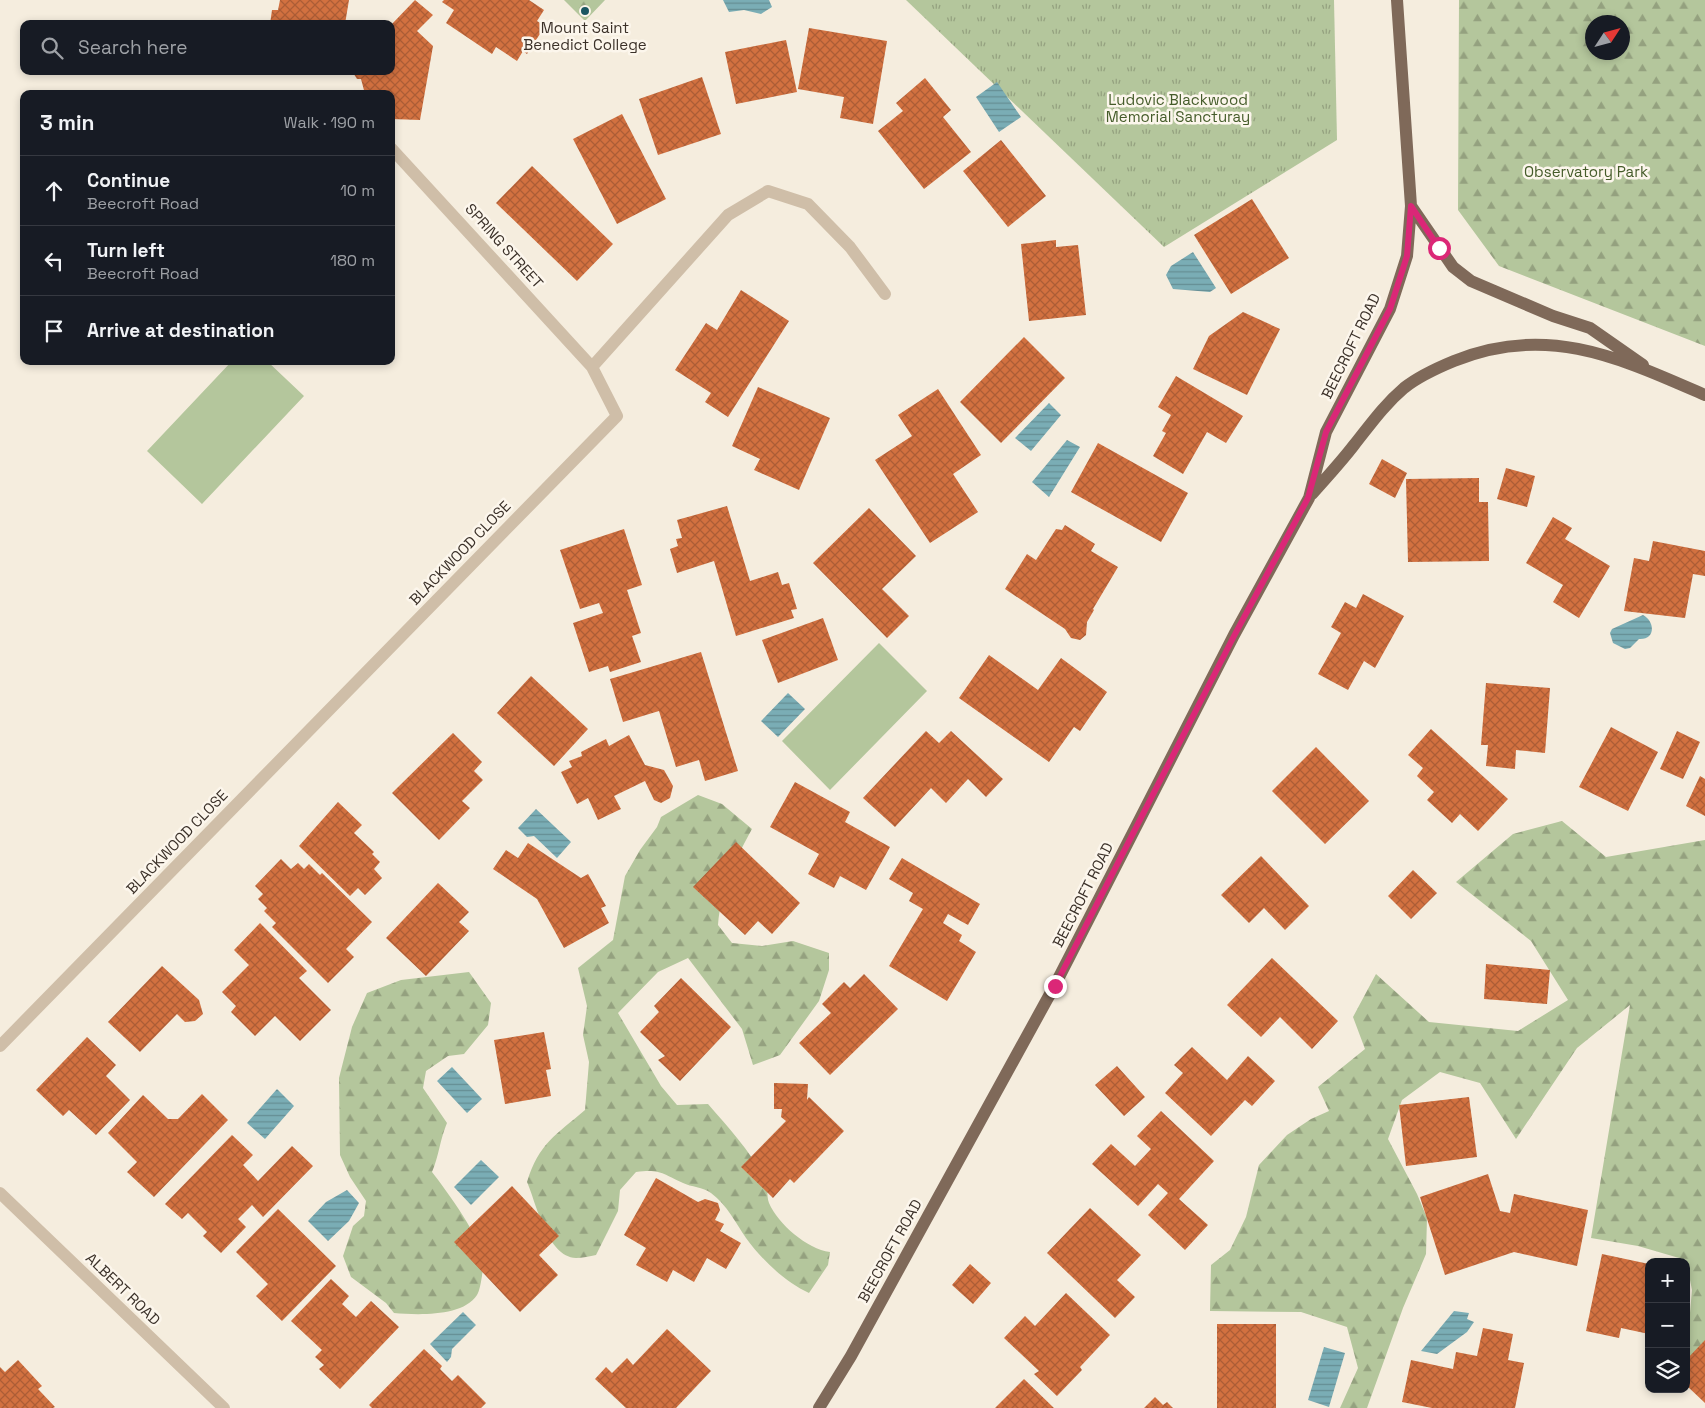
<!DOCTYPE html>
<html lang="en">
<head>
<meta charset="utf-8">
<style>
	:root { --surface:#171b24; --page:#20242c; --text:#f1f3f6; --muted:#9ea1a6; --line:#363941 }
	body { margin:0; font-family:"Space Grotesk",sans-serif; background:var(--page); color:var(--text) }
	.controls { position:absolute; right:15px; bottom:15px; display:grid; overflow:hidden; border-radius:10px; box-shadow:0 2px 8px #0003 }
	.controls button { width:45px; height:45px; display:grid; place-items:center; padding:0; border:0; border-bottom:1px solid var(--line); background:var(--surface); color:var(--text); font:25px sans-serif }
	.compass { position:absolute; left:1585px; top:15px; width:45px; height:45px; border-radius:50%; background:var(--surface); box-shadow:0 2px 8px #0003; rotate:54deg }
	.stop { position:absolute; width:15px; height:15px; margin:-11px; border:4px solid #db2777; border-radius:50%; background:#fff }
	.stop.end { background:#db2777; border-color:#fff; box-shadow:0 1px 5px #0008 }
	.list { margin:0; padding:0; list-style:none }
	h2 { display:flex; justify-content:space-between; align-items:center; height:65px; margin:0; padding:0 20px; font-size:21px }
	h2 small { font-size:16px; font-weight:400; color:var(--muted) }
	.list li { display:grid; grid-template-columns:32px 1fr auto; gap:15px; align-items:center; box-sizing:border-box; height:70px; padding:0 20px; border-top:1px solid var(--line) }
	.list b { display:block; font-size:19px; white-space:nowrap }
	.list p { margin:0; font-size:16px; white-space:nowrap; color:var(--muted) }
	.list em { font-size:16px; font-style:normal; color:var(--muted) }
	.icon { flex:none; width:28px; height:28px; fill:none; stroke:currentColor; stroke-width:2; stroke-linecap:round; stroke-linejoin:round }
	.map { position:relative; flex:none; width:1705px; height:1408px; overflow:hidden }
	.search { position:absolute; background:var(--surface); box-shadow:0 2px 8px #0003; left:20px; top:20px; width:375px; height:55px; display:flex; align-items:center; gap:12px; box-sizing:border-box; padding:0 18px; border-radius:10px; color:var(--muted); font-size:19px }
	.panel { position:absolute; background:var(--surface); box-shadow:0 2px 8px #0003; left:20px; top:90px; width:375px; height:275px; border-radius:10px }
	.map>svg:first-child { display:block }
</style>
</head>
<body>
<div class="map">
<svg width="1705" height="1408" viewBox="0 0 1705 1408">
	<defs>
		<pattern id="forest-firs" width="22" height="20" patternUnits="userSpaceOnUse" patternTransform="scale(1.25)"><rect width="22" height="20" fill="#b4c69c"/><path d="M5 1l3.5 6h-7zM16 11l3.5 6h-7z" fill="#94a17f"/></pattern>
		<pattern id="park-tufts" width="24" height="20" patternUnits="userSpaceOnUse" patternTransform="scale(1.25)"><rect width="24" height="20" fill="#b4c69c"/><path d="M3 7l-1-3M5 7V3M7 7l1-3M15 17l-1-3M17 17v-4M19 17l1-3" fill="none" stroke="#94a17f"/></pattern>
		<pattern id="water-rules" width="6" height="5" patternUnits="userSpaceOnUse" patternTransform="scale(1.25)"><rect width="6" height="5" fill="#7aadb5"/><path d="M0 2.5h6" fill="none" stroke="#658d93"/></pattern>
		<pattern id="building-cross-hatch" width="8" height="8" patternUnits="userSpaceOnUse" patternTransform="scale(1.25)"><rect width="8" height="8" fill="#d27140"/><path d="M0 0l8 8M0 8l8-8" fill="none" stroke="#ac5d36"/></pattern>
	</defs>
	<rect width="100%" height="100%" fill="#f5edde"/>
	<path fill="url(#forest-firs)" fill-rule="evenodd" d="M564,0H605L585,21Z
		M1459,0H1705V346L1499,266L1458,210ZM1592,22H1622V52H1592Z
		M698,795L722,804L752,829C735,860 721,889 718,925L732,943L762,946L793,941L829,953V970L819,1001L780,1055L753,1065L742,1029L688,958L658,972L618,1013L661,1086L677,1105L708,1104C728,1127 749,1150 764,1177C769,1185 766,1195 769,1203C778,1224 807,1249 830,1252L828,1265L809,1293C785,1282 762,1260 746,1238C735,1222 728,1206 711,1193C703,1187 691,1187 683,1183C661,1173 660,1169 636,1172L620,1190L618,1211L596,1255C590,1256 582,1258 576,1258C547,1257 536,1202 527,1182C539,1143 556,1135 585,1110L589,1062L583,1035L587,1006L578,968L613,940L625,876L640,850L657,827L661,817Z
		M1562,821L1606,857L1705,840V1370L1686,1358L1692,1290L1686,1260L1638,1246L1591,1238L1630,1005L1577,1048L1516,1139L1480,1083L1440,1072L1402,1100L1388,1139L1417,1194L1427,1218L1426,1254L1403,1308L1367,1408H1340L1358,1368L1347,1327L1301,1312L1210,1311L1211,1265L1230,1250L1246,1217L1259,1165L1287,1135L1311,1119L1329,1111L1318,1087L1365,1049L1353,1017L1376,974L1429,1022L1518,1031L1568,1000L1531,941L1456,882L1513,834Z
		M469,972L491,1003L488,1025L464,1054L448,1056L426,1071L423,1088L447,1123C440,1139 439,1156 432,1172C446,1190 482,1239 484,1261C485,1265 482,1272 482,1276C481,1281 480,1290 477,1295C463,1317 417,1315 394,1313L386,1303L351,1277L343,1256L353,1226L364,1216L366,1201L350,1177L340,1155L339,1078L352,1027L367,993L401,980Z"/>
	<path fill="url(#park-tufts)" d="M906,0H1334L1337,140L1164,247Z"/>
	<path fill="#b4c69c" d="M232,361H267L304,396L202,504L147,451Z
		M879,643L927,691L830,790L782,741Z"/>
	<path fill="url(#water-rules)" d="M723,0H769L772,7L761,14L744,10L729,12Z
		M997,82L1021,117L999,132L976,97Z
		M1193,252L1216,288L1210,292L1173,289L1166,275L1171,266Z
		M1049,403L1061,415L1031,451L1015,438Z
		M1067,440L1080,447L1049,497L1032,482Z
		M1643,615C1655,621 1656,640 1639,639L1630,648L1625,649L1613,643L1610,633L1612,629Z
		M788,693L805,709L778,737L761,721Z
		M536,809L571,842L557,858L534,836L527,837L518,828Z
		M452,1067L482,1099L467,1113L437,1081Z
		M277,1089L294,1106L265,1139L247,1123Z
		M481,1160L499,1177L471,1205L454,1187Z
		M347,1190L359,1203L349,1221L328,1241L308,1221L326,1202Z
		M1454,1311L1469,1313L1467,1319L1474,1322L1467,1332L1437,1354L1421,1351Z
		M463,1312L476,1325L452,1349L451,1357L447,1362L430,1344Z
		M1324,1347L1345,1353L1329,1407L1308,1400Z"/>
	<path fill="url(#building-cross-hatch)" d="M280,0H349L345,24H270L272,10H278Z
		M415,0L433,15L417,31L433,46L420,120L391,119V94H365L361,79H357L352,71H391V25Z
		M444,0H529L544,10L537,21L545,26L527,54L523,51L517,61L496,47L492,54L446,23L454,10L442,2Z
		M809,28L887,41L873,124L840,118L844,97L798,89Z
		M786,40L797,92L736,104L725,52Z
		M702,77L721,134L658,155L639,99Z
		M925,78L951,110L943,117L971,152L924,189L878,131L903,111L896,103Z
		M622,114L666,199L617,224L573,139Z
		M1001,140L1046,196L1008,227L963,171Z
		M532,166L613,244L577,281L496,203Z
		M1252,199L1289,258L1231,294L1194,235Z
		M1056,240V247L1078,245L1086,315L1029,321L1021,244Z
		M741,290L789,321L728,417L705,402L711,393L675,370L706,323L717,330Z
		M1243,312L1280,329L1247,395L1193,369L1209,336Z
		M1024,337L1065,378L1001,443L960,402Z
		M1176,376L1243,416L1226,443L1207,432L1183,474L1153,456L1166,433L1162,431L1171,415L1158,407Z
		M758,387L830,418L799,490L754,470L760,459L732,446Z
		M938,389L981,455L953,474L978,512L930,543L875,460L912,436L898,415Z
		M1098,443L1188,493L1161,542L1071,492Z
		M1382,459L1407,473L1395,498L1369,484Z
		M1506,468L1535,476L1527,507L1497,499Z
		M1479,478V502H1488L1489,561L1408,562L1406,479Z
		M727,506L750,581L778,572L782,585L789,583L797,609L791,610L794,618L736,636L714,561L677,573L670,549L678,546L676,539L682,538L677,520Z
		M869,508L916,556L882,589L909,616L887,638L813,563Z
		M1553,517L1572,528L1565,539L1610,566L1579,618L1553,602L1563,585L1526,563Z
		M1065,525L1095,544L1091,551L1118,567L1093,609L1094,610L1087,622L1086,635L1080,640L1071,638L1065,629L1005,589L1027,554L1036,560L1056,529L1062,530Z
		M624,529L642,585L627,590L641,633L632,636L641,662L610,672L608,666L589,672L573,623L603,613L599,603L580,609L560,550Z
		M1653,541L1705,551V576L1693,574L1685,618L1624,611L1634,558L1649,561Z
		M1363,594L1404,616L1375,668L1364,661L1348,690L1318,674L1341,633L1331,627L1345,602L1356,608Z
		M823,618L838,660L778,683L762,640Z
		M701,652L738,771L705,781L699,760L676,767L659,711L623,722L610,679Z
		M989,655L1038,690L1061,658L1107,692L1080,731L1074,727L1049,762L959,698Z
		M531,676L588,729L554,766L497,713Z
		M1486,683L1550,688L1545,753L1516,750L1515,769L1486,766L1488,745H1481Z
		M1611,727L1658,752L1628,811L1579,787Z
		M1431,729L1508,799L1478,831L1460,814L1452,823L1427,800L1434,792L1417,776L1423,768L1408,755Z
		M926,731L939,743L951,731L1003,779L986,797L968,779L946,803L931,788L895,827L863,798Z
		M1677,731L1700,742L1683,779L1660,769Z
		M453,733L482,762L474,771L483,780L462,801L470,808L439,840L392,793Z
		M629,735L645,765L664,770L673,786L670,798L661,803L654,800L645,781L614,796L621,809L598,820L588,798L577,804L561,772L572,767L569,761L582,756L581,752L606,739L609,746Z
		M1316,747L1369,801L1325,844L1272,791Z
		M1700,776L1705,779V816L1686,806Z
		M795,782L850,812L845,822L890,847L866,890L840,876L834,888L808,874L819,854L770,827Z
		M338,802L362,825L354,833L374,852L372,854L380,862L374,869L382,878L365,895L358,888L350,896L299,846Z
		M736,842L800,903L772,934L758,921L745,935L693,887Z
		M528,843L581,878L588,874L606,906L601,908L609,923L564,948L537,899L493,869L506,850L518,858Z
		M1261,856L1309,906L1285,930L1264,908L1249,923L1221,895Z
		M902,858L980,904L968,925L948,914L943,923L962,935L959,941L976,952L947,1001L889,966L923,909L909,901L913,893L889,879Z
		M281,859L291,869L298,863L304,869L309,864L320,875L322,873L372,922L346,949L354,957L328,983L272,927L276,923L264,911L267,908L258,899L263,894L255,886Z
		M1413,870L1437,893L1411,919L1388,896Z
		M438,883L469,912L459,922L469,931L426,976L386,938Z
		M260,923L307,971L299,978L331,1010L300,1041L275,1016L255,1036L231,1012L236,1006L222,992L249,965L234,950Z
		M1272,958L1338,1021L1312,1049L1280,1017L1261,1037L1227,1005Z
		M1486,964L1550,970L1547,1004L1484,999Z
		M162,966L199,1000L203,1014L195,1021L185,1022L177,1014L140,1052L108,1022Z
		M864,974L898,1009L830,1075L799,1043L831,1013L822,1004L844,982L850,988Z
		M681,978L731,1027L680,1081L658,1060L665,1056L640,1032L659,1012L654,1006Z
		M544,1032L551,1069L546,1070L551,1096L505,1104L494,1040Z
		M87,1037L116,1065L106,1076L130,1100L96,1135L69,1110L63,1116L36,1090Z
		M1192,1047L1227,1080L1248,1056L1275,1081L1252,1106L1245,1100L1211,1136L1165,1093L1183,1073L1174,1065Z
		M1117,1066L1145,1097L1124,1116L1095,1085Z
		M774,1083L808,1084L807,1100L809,1097L844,1131L794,1183L790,1179L773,1198L741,1167L786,1121L781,1117L782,1109H774Z
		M202,1094L228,1120L154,1197L127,1172L137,1162L108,1133L143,1095L168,1119H178Z
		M1469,1097L1477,1157L1406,1166L1399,1105Z
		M1161,1111L1214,1161L1179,1199L1208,1225L1185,1250L1148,1215L1168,1193L1158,1184L1138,1206L1092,1164L1111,1144L1135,1166L1151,1149L1137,1136Z
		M232,1135L253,1155L243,1165L258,1181L292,1146L313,1166L263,1217L252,1205L238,1219L246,1227L221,1253L203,1236L207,1232L188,1213L182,1219L165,1204Z
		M1488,1174L1500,1211L1510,1213L1514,1194L1588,1210L1577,1266L1514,1252L1445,1275L1420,1197Z
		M656,1178L698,1202L705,1199L718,1203L720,1210L715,1220L724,1224L720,1231L741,1243L726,1269L707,1258L694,1282L673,1270L667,1282L636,1265L646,1248L624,1235Z
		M512,1186L559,1236L539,1255L558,1275L520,1312L454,1242Z
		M1090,1208L1141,1255L1117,1280L1135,1297L1115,1318L1047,1253Z
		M278,1209L336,1266L282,1321L256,1296L268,1284L236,1252Z
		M1602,1254L1649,1264V1334L1621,1328L1619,1338L1586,1331Z
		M970,1264L991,1283L973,1304L952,1285Z
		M331,1279L349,1296L342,1304L356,1317L371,1301L399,1327L340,1389L319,1369L324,1365L315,1357L322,1350L291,1321Z
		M1066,1293L1110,1335L1080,1367L1082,1370L1057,1396L1034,1374L1039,1371L1004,1338L1025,1316L1035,1326Z
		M1217,1324H1276V1408H1217Z
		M1483,1328L1513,1334L1508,1360L1524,1363L1515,1408H1432L1402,1402L1411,1360L1453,1369L1456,1352L1477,1356Z
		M667,1329L711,1371L676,1408H626L595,1379L606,1367L612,1373L627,1358L633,1365Z
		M1705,1340V1403L1686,1385V1360Z
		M424,1349L442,1366L440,1369L452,1381L458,1375L486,1403L481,1408H372L369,1405Z
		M18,1360L42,1386L38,1389L55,1407L53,1408H0V1367L5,1372Z
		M1024,1379L1054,1408H995Z
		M1155,1397L1163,1405L1167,1402L1173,1408H1144Z"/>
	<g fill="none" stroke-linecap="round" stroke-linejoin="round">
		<path stroke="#cfbea8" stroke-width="12" d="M391,148L592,367
			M0,1046L617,416L592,367L728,215L768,191L808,204L850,247L885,294
			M0,1193L224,1408"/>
		<path stroke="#7f6959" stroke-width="12" d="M1411,206L1453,267L1471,281L1553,316L1590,328L1643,365
			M1312,494C1326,478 1341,462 1354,445C1370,425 1384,405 1404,388C1419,376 1437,368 1454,361C1547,323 1620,358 1705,395
			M819,1408L851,1356L1055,985L1234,635L1309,498L1326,432L1390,309L1407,256L1411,206L1397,0"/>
	</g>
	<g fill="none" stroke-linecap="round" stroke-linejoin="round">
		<path stroke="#db2777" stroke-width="6" d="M1055,986L1234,636L1308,498L1326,432L1390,309L1407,256L1411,206L1439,248"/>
	</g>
	<circle fill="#1a5662" stroke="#fcf6ec" stroke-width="2" cx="585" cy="11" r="5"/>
	<g text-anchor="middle" stroke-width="5" stroke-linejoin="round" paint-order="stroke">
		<g font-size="15" fill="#3b3129" stroke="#fcf6ec">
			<text x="585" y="33">Mount Saint<tspan x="585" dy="17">Benedict College</tspan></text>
		</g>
		<g font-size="15" fill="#455c2a" stroke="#fcf6ec">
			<text x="1178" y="105">Ludovic Blackwood<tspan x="1178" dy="17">Memorial Sancturay</tspan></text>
			<text x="1586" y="177">Observatory Park</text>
		</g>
		<g font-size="15" fill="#3b3129" stroke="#fcf6ec">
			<text transform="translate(504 246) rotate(48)" y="5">SPRING STREET</text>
			<text transform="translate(1351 346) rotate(-64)" y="5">BEECROFT ROAD</text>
			<text transform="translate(460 553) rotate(-46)" y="5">BLACKWOOD CLOSE</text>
			<text transform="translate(177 842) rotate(-46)" y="5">BLACKWOOD CLOSE</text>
			<text transform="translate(1083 895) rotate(-63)" y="5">BEECROFT ROAD</text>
			<text transform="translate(890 1251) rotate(-61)" y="5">BEECROFT ROAD</text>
			<text transform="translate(123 1289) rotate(44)" y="5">ALBERT ROAD</text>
		</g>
	</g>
</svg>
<div class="controls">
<button>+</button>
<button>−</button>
<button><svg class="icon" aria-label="layers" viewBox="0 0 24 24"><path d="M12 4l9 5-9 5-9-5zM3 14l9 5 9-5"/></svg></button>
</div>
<svg class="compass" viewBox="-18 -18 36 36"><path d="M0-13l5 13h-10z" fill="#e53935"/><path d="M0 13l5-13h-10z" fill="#9ea1a6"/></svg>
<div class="stop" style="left:1439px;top:248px"></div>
<div class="stop end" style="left:1055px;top:986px"></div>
<div class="search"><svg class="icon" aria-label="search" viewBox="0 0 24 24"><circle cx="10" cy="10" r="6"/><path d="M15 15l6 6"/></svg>Search here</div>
<section class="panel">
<h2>3 min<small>Walk · 190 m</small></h2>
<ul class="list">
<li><svg class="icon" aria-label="ahead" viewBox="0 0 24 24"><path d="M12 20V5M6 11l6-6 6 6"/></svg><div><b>Continue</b><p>Beecroft Road</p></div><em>10 m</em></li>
<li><svg class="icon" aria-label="left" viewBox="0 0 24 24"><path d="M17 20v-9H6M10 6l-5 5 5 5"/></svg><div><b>Turn left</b><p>Beecroft Road</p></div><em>180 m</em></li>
<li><svg class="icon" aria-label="arrive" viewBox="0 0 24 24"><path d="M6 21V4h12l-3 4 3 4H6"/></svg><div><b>Arrive at destination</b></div></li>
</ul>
</section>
</div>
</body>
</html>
